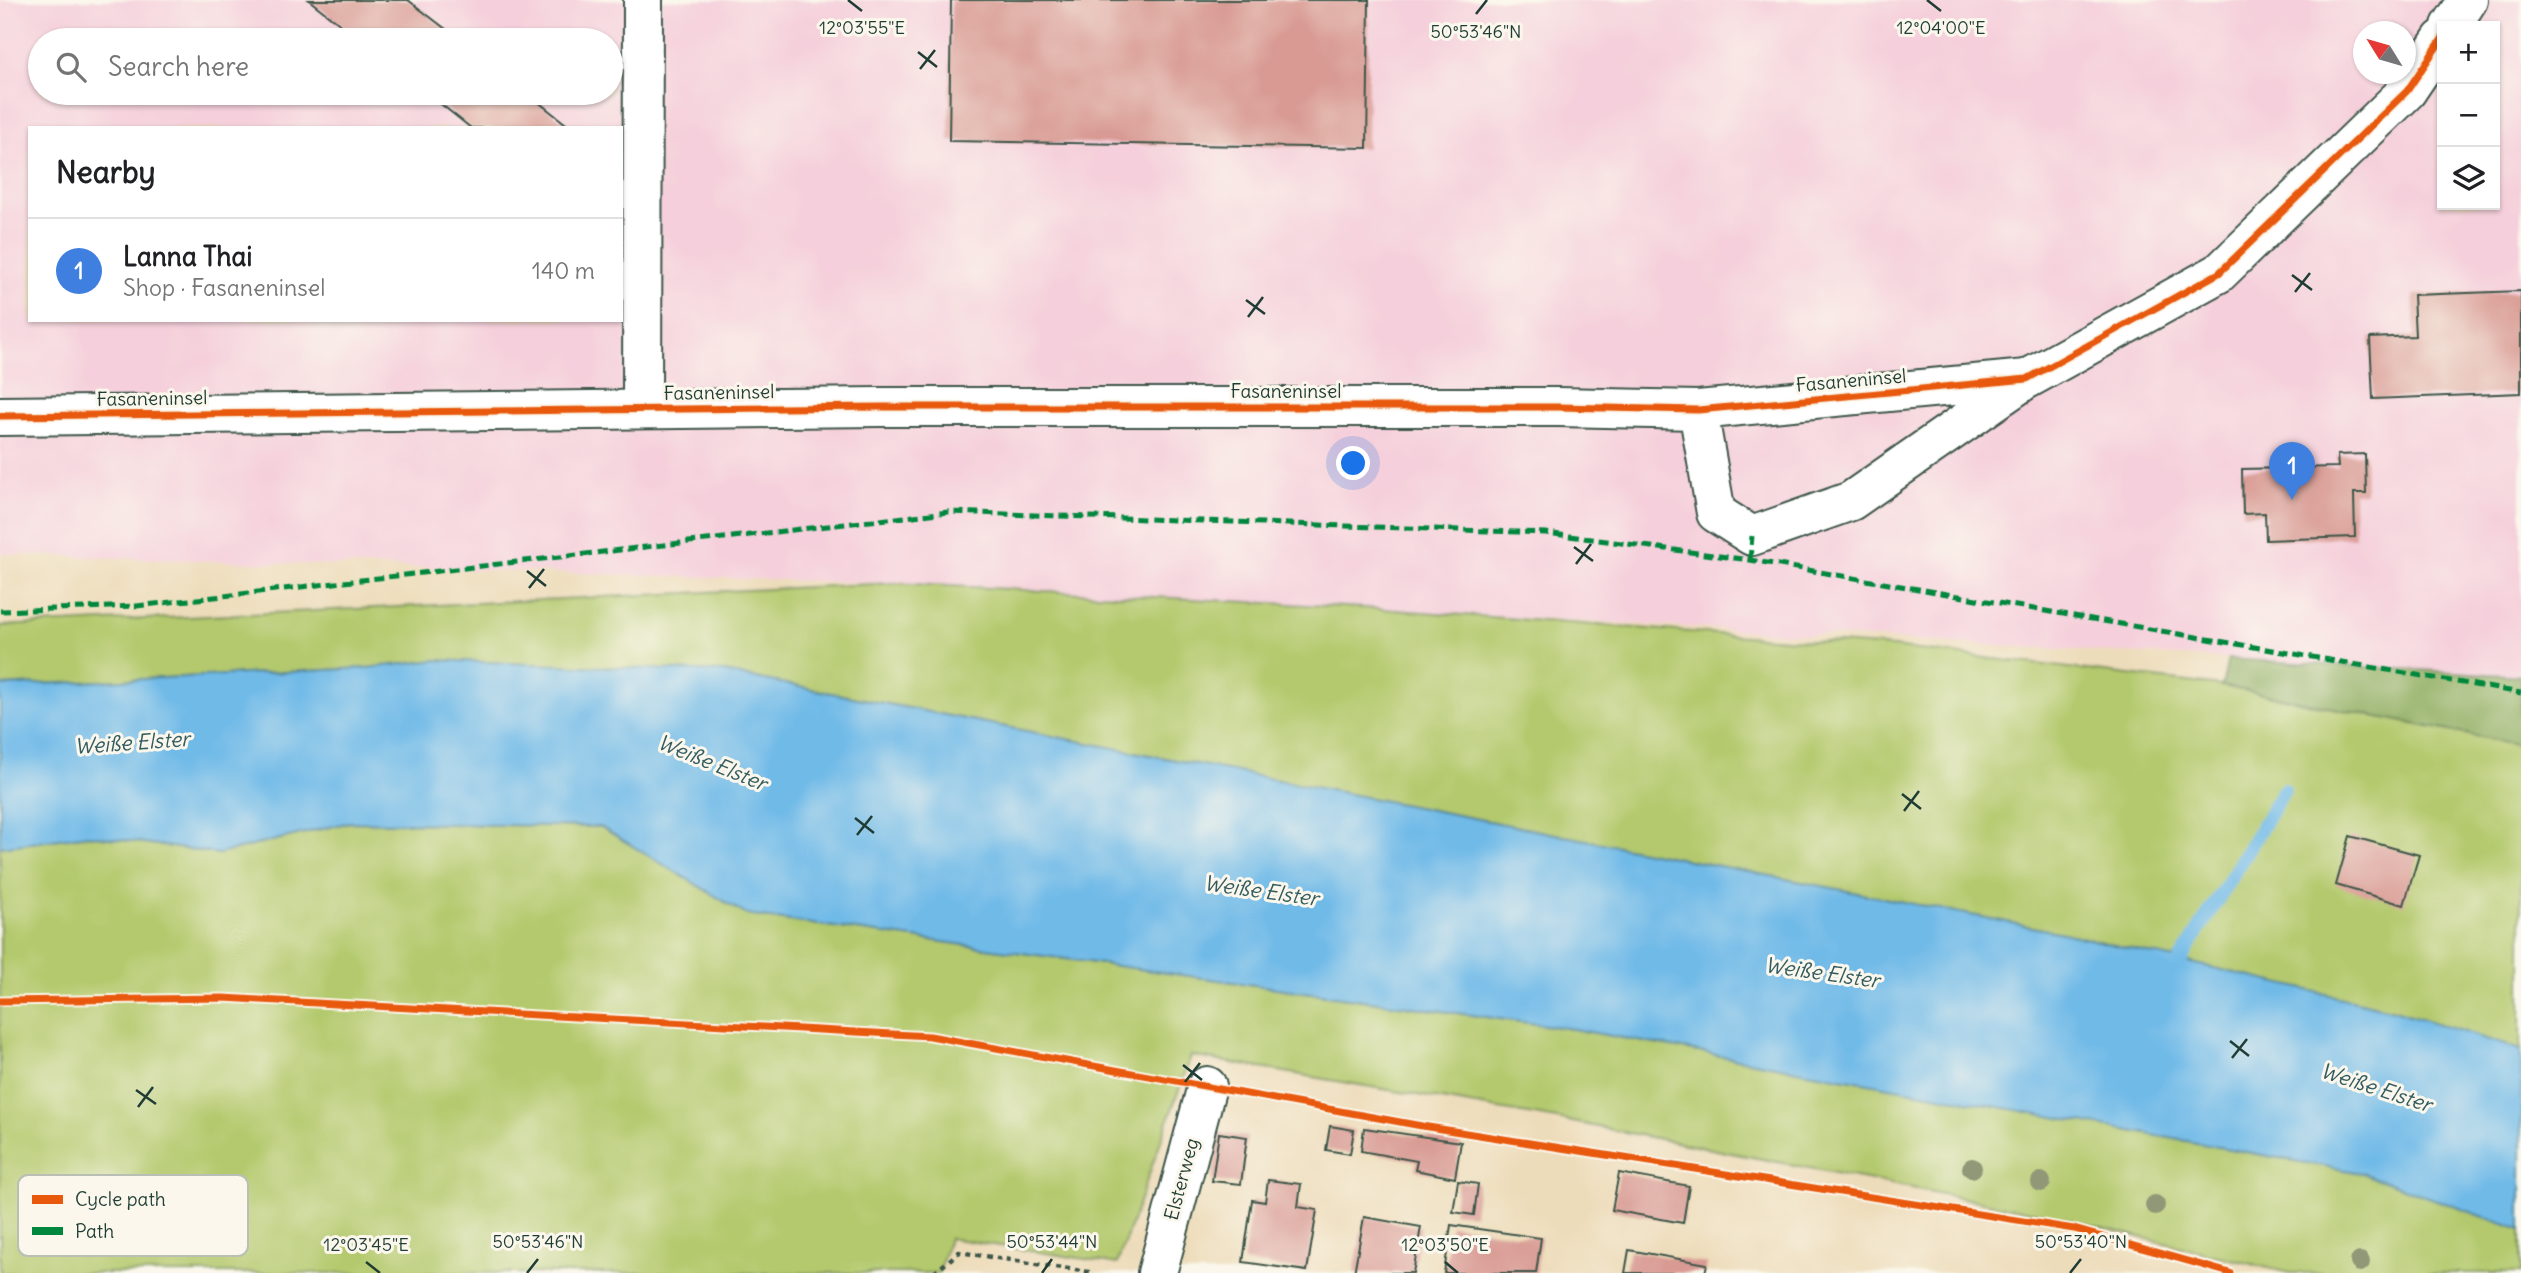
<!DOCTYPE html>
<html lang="en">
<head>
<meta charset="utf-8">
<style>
	:root { --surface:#fff; --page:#f2f2f2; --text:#202124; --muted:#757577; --line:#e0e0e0; --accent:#ea580c }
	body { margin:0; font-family:Delius,sans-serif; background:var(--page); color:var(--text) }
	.controls { position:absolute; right:21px; top:21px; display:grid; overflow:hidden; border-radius:0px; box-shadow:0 2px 5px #0004 }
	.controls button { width:63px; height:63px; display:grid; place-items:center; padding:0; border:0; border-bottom:2px solid var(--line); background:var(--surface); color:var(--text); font:35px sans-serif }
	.compass { position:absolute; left:2353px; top:21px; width:63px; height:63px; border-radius:50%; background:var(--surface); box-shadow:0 2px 5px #0004; rotate:307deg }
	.you { position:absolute; left:1354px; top:464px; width:24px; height:24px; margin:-18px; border:5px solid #fff; border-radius:50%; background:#1a73e8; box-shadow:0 0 0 10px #1a73e833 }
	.badge { display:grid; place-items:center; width:46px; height:46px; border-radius:50%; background:var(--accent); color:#fff; font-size:23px; font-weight:700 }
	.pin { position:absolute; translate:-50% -58px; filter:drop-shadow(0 2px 4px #0008) }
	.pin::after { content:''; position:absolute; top:37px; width:24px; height:21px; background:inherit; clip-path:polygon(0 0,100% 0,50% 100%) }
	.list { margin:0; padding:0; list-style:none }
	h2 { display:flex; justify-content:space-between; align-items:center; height:91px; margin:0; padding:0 28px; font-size:30px }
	h2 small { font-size:23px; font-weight:400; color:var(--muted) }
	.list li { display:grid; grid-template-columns:46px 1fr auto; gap:21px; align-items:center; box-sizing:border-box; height:105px; padding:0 28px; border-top:2px solid var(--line) }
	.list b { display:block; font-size:26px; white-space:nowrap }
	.list p { margin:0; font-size:23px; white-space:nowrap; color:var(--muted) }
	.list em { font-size:23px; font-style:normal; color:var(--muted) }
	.icon { flex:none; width:38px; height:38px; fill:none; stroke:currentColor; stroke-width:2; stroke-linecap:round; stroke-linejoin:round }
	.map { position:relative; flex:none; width:2521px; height:1273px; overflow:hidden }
	.search { position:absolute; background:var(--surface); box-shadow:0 2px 5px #0004; left:28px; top:28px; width:595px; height:77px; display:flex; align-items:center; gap:18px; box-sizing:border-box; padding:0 24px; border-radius:38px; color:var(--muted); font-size:26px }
	.panel { position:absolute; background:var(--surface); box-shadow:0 2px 5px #0004; left:28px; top:126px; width:595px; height:196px; border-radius:0px }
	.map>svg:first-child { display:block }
</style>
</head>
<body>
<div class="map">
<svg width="2521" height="1273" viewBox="0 0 2521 1273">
	<rect width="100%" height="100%" fill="#fbf7ec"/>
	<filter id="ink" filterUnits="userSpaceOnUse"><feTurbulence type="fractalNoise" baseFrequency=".0143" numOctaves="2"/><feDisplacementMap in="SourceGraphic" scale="14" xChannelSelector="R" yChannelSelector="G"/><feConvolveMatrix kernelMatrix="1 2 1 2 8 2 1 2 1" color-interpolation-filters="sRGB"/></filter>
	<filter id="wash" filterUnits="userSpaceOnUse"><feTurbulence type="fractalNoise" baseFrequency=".00686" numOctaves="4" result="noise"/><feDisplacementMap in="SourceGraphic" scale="28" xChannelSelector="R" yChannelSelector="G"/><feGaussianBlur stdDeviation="1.57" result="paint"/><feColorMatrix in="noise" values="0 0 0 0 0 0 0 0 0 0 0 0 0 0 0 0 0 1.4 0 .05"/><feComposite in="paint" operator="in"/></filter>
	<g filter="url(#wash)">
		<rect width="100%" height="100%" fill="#eddcba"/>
		<path fill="#f5cfdb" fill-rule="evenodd" d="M0,0H2521V676L997,587L0,554ZM2442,26H2495V205H2442ZM2364,32H2406V74H2364ZM40,40H611V93H40ZM30,128H621V320H30Z"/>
		<path fill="#b4c96d" stroke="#6a8350" stroke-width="2" d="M894,583L1382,609L1893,647L2222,686L2521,745V1050L2394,1010L2063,933L724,672L366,668L0,686V626Z
			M350,822L601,827L747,915L1573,1029L2362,1173L2521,1230V1273H2289L2045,1214L1557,1119L1191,1056L1117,1264L949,1238L939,1273H0V847L89,835L219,854Z"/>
		<path fill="#8fad60" stroke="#57754a" stroke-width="2" d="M2228,659L2521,676V745L2222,686Z"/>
		<path fill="#6fbae8" stroke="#477c8e" stroke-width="2" d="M437,660L724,672L2063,933L2394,1010L2521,1050V1230L2361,1173L1573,1029L747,915L601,827L350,822L219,854L89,835L0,847V686L366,668Z"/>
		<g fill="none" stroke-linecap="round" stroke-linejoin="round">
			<path stroke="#6fbae8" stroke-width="14" d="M2169,976L2177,966L2284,790"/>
		</g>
		<g id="blocks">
			<path fill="#d89a93" d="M309,0H408L460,40H360Z
				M951,0H1369L1367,148L949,141Z
				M427,93H527L571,128H471Z
				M2521,291V393L2373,399L2370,338L2415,336L2413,295Z
				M2365,454L2366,493H2354L2355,537L2266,540L2265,513L2243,514L2242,469L2338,467L2337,455Z
				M2350,836L2419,855L2404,905L2336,885Z
				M1330,1126L1354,1130L1350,1154L1326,1150Z
				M1364,1128L1461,1142L1455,1178L1415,1170L1417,1161L1361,1151Z
				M1219,1133L1247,1137L1241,1184L1212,1181Z
				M1619,1173L1689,1186L1683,1223L1612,1210Z
				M1268,1180L1301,1184L1298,1207L1317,1210L1307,1271L1243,1262L1252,1200L1265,1202Z
				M1458,1181L1478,1184L1474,1215L1453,1212Z
				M1364,1217L1421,1227L1413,1273H1354Z
				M1451,1225L1541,1238L1536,1273H1444Z
				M1629,1250L1707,1264L1705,1273H1625Z"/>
		</g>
	</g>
	<g filter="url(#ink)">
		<use href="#blocks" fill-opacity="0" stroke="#3e5548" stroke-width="2"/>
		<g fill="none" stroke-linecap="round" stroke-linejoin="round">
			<defs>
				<path id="minor" d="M2451,26L2468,0
					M642,409L643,0
					M1698,410L1716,513L1752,536L1851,501L2025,380
					M0,416L881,407H1558L1698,410L2027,379L2219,273L2407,91L2442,39
					M1157,1273L1207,1086"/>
			</defs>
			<use href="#minor" stroke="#3e5548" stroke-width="42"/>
			<path stroke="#3e5548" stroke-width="4.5" stroke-dasharray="5 5" stroke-linecap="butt" d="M934,1273L959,1252L1094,1273"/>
			<use href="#minor" stroke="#fff" stroke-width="38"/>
			<path stroke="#00873e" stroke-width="5" stroke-dasharray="10 5" stroke-linecap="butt" d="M1750,560L1752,536
				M0,611L137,606L948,512L1546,533L1750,560L2521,693"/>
			<defs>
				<path id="cycleway" d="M0,416L881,407H1558L1698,410L2027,379L2219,273L2407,91L2442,39
					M0,1001L223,998L930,1036L1422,1126L2074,1229L2230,1273"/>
			</defs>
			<use href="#cycleway" stroke="#fbf7ec" stroke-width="11"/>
			<use href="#cycleway" stroke="#e8590c" stroke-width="7"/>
		</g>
		<g fill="#909878">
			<circle cx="1972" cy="1168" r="10"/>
			<circle cx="2041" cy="1182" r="10"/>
			<circle cx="2155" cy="1205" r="10"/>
			<circle cx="2360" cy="1262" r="10"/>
		</g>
	</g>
	<path fill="none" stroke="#1f3d34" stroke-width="2.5" d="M848,0L862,11M1927,0L1941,11M1476,14L1487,0M918,52L937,67M920,69L935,50M2292,275L2312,290M2295,292L2310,273M1246,300L1265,314M1248,317L1263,297M1574,547L1593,561M1576,564L1591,544M527,571L546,586M529,588L544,569M1902,794L1921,809M1904,811L1919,791M855,818L874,833M857,835L872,816M2230,1041L2249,1056M2232,1058L2247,1039M1183,1065L1202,1080M1185,1082L1200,1063M136,1090L156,1104M138,1107L153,1087M366,1262L380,1273M1445,1262L1458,1273M527,1273L538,1259M1042,1273L1052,1259M2070,1273L2081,1259"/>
	<g text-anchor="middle" stroke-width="6" stroke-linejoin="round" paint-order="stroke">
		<g font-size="19" fill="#1f3d34" stroke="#fbf7ec">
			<text transform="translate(1851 380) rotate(-5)" y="7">Fasaneninsel</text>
			<text x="1286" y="398">Fasaneninsel</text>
			<text transform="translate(719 392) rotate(-1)" y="7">Fasaneninsel</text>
			<text transform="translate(152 398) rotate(-1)" y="7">Fasaneninsel</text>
			<text transform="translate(1181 1179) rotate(-75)" y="7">Elsterweg</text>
		</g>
		<g font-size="21" font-style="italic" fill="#335c61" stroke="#fbf7ec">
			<text transform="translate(132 743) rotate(-4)" y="7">Weiße Elster</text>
			<text transform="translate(712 763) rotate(22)" y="7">Weiße Elster</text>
			<text transform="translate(1261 891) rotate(8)" y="7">Weiße Elster</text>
			<text transform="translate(1822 973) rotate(8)" y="7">Weiße Elster</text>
			<text transform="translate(2376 1088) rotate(18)" y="7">Weiße Elster</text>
		</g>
	</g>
	<rect x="18" y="1175" width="230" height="81" rx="10" fill="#fbf7ec" stroke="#b9bfb5" stroke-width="2"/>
	<rect x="32" y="1195" width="31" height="9" fill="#e8590c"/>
	<rect x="32" y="1227" width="31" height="8" fill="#00873e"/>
	<g font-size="19" fill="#1f3d34">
		<text x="75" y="1206">Cycle path</text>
		<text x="75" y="1238">Path</text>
	</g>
	<g font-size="18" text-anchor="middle" fill="#1f3d34" stroke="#fbf7ec" stroke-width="6" stroke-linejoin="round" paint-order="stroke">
		<text x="862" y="34">12°03'55"E</text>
		<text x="1941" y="34">12°04'00"E</text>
		<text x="1476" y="38">50°53'46"N</text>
		<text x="538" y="1248">50°53'46"N</text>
		<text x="1052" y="1248">50°53'44"N</text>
		<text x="2081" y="1248">50°53'40"N</text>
		<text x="366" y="1251">12°03'45"E</text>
		<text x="1445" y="1251">12°03'50"E</text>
	</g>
</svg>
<div class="controls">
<button>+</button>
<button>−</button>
<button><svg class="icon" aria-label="layers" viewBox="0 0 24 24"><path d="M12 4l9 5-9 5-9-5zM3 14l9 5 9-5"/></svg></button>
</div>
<svg class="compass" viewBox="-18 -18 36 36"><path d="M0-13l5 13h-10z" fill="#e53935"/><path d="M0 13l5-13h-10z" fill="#757577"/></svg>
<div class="you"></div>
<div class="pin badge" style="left:2292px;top:500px;background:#3f7fe0">1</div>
<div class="search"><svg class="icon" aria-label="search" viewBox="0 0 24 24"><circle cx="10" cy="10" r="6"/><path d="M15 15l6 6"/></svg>Search here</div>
<section class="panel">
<h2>Nearby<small></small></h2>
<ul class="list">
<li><span class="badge" style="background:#3f7fe0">1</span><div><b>Lanna Thai</b><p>Shop · Fasaneninsel</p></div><em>140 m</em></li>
</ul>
</section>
</div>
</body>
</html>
